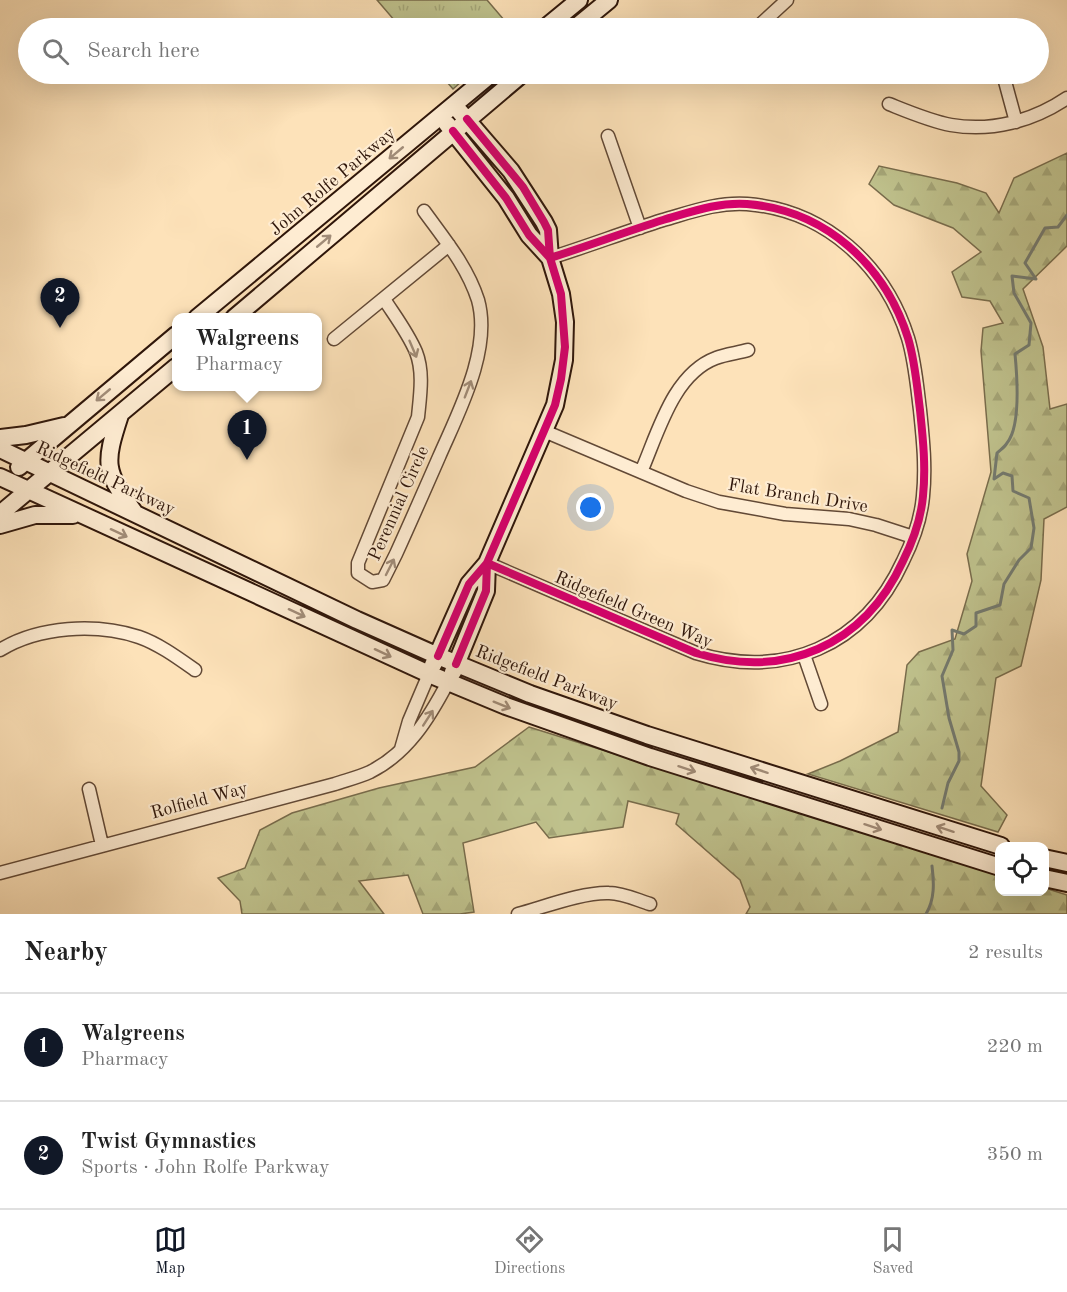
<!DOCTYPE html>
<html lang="en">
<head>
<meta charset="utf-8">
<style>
	:root { --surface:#fff; --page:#f6f6f6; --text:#222; --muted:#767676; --line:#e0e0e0; --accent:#111827 }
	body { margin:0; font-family:"Old Standard TT",serif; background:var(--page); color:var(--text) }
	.controls { position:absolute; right:18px; bottom:18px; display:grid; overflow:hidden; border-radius:12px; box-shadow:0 6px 24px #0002 }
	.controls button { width:54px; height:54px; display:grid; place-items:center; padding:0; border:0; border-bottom:2px solid var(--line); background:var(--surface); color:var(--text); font:30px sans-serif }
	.you { position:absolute; left:591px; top:508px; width:21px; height:21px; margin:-15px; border:4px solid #fff; border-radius:50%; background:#1a73e8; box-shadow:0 0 0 9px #1a73e833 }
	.badge { display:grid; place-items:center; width:39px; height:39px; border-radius:50%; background:var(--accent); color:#fff; font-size:20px; font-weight:700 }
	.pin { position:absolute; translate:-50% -50px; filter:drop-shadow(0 2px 3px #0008) }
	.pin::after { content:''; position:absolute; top:32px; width:21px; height:18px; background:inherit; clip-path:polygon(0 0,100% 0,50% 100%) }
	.popup { position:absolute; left:172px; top:313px; width:150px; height:78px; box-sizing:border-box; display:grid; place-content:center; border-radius:12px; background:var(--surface); filter:drop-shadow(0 2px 4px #0005); font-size:20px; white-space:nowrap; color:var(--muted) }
	.popup b { font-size:22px; color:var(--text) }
	.popup::after { content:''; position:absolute; left:50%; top:100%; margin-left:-12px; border:12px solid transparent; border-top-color:var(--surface) }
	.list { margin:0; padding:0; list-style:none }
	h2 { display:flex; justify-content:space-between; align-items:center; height:78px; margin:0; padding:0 24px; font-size:26px }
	h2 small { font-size:20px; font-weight:400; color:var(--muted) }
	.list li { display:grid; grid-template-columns:39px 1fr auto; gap:18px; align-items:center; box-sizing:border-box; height:108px; padding:0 24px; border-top:2px solid var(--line) }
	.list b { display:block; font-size:22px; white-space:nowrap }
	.list p { margin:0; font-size:20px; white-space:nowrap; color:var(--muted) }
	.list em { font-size:20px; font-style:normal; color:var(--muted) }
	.icon { flex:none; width:33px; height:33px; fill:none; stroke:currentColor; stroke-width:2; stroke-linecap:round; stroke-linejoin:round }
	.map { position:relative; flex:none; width:1067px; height:914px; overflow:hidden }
	.search { position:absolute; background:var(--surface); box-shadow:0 6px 24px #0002; left:18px; right:18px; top:18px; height:66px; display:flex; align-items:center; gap:15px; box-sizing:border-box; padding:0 21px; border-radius:33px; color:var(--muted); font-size:22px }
	.sheet { height:294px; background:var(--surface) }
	nav { display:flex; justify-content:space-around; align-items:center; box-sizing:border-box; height:84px; border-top:2px solid var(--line); background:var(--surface); font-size:16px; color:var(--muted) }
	nav a { display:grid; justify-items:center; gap:3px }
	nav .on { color:var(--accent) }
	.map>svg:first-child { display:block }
</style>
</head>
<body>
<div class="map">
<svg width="1067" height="914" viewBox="0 0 1067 914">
	<defs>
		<pattern id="forest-firs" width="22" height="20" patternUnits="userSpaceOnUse" patternTransform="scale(1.5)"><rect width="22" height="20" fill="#c0c38e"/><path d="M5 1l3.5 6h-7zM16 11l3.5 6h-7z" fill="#a5a779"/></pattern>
		<pattern id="park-tufts" width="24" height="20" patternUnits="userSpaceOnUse" patternTransform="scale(1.5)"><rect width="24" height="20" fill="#c0c38e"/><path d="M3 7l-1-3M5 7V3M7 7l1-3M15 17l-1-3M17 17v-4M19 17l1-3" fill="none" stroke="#a5a779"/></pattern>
	</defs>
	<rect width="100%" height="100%" fill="#fde2b9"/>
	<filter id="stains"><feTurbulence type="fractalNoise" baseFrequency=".00333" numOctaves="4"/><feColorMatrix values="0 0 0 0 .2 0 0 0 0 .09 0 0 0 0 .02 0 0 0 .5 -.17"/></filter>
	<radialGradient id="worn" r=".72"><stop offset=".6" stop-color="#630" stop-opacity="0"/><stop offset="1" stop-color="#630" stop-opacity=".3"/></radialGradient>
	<path fill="url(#forest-firs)" stroke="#786c4c" stroke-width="1.5" d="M1067,153V246L1023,289L1043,347L1050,409L1067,404V507L1044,519L1041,580L1021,666L996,678L981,786L1007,815L998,832L808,774L840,761L898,732L907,665L919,652L955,639L972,581L967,554L991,472L981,351L983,328L1003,323L990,301L962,297L952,272L981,252L953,228L894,205L869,184L879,166L957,183L986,193L999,213L1014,178Z
		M529,727L999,874L1000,892H1044L1045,888L1067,895V914H746L750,907L740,880L676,824L679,814L628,801L623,827L549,838L536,822L463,843L474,912L460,914H423L408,875L359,881L384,914H242L240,901L218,878L245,868L260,830L292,813L379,788L475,767Z"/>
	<path fill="url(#park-tufts)" stroke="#786c4c" stroke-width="1.5" d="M377,0H487L511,28H401Z
		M440,74H470L453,89Z"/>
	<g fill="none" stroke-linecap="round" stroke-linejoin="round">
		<path stroke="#737a70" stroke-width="3" d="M942,808L948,783L959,761V752L949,718L942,676L953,650L952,630L964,634L976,626V613L1000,605L1004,584L1019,560L1031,548L1034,528L1029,498L1013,491L1012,476L1003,473L994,479L997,453C1000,450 1005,447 1007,443C1021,426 1017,375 1015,354L1029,345L1031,323L1014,293L1012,276L1036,279L1025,263L1045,228L1058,227L1067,215
			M926,914C935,899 934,882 932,866"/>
		<defs>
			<path id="street" d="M762,23L787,0
				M1003,74L1016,122
				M889,104C909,112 930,121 951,125C992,132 1033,121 1067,98
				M608,136L640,228
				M384,299C395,316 408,333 416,352C424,372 420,396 418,417L358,563V573L372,582L383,580L396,554C411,521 425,489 439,457C458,413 492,350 478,300C467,266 445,240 424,211
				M334,339L449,245
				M544,431L686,491L719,502L785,514L849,519L876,525L913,537
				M641,472C658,433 673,374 716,358C726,354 738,353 748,350
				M487,563L696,653C784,680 864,646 903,561C913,541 921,519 923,496C926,467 923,439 920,410C917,386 915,361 908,338C885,265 825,210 747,204C717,202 691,212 663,220C625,232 588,246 550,258
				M0,650C39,626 96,623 139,637C159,644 178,658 195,670
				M804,655L821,704
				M401,749L409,721L429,674
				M89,789L102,845
				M0,873L335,784C347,780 359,777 370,772C408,753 429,718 448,682
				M518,914C544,907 583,892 609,893C623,893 637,900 650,904"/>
			<path id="secondary" d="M545,28L579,0
				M575,28L609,0
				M447,124L506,198L529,235L550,258
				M197,318L491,74
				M234,318L522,74
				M120,415C104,464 104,470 134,512
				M0,438L26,435L64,426
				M0,449L357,620L438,656L530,694L647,735L1001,846
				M19,467L176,335
				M0,477L429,674L506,706L650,757L1000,867
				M0,514L176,367
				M0,525L35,515H73
				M433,665L469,584L487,563L555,405L564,360L565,322L561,294L550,258L548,230L544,222L511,171L454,105
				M453,672L486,591L487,563
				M1044,858L1067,863
				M1044,878L1067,883"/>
		</defs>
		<use href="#street" stroke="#624936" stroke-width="15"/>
		<use href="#secondary" stroke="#2f160a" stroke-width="20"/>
		<use href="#street" stroke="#feecd2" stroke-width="12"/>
		<use href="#secondary" stroke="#feecd2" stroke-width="16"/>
		<defs>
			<path id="cycleway" d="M453,131L506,198L529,235L550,258
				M487,563L696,653C784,680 864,646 903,561C913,541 921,519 923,496C926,467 923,439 920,410C917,386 915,361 908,338C885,265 825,210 747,204C717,202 691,212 663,220C625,232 588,246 550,258
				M438,656L469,584L487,563L544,431L555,405L561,379L565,347L561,294L550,258L548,230L544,222L523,187L467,119
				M456,664L486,591L487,563"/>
		</defs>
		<use href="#cycleway" stroke="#feecd2" stroke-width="11"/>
		<use href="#cycleway" stroke="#d6006c" stroke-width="8"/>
	</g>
	<defs><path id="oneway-shaft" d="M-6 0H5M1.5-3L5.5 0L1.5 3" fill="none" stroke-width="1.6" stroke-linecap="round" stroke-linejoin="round" transform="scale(1.5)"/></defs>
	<g stroke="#a18c78">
		<use href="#oneway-shaft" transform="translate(396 153) rotate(140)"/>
		<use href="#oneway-shaft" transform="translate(324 241) rotate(-40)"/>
		<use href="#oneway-shaft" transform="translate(413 349) rotate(67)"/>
		<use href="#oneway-shaft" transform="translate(468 389) rotate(-69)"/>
		<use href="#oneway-shaft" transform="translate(103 395) rotate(140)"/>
		<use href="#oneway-shaft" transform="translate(119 533) rotate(25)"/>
		<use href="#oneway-shaft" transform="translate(390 567) rotate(-63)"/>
		<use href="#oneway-shaft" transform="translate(297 613) rotate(25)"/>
		<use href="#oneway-shaft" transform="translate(383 653) rotate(25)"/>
		<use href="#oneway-shaft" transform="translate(502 705) rotate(22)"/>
		<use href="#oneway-shaft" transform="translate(428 718) rotate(-57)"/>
		<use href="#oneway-shaft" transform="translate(687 769) rotate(18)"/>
		<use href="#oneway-shaft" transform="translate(759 770) rotate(-162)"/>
		<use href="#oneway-shaft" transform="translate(873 827) rotate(18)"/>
		<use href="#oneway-shaft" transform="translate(945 829) rotate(-162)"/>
	</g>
	<g text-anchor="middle" stroke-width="4.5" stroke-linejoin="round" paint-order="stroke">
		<g font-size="18" fill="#2f160a" stroke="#feecd2">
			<text transform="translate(332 181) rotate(-40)" y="6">John Rolfe Parkway</text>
			<text transform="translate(106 478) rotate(25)" y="6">Ridgefield Parkway</text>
			<text transform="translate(798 495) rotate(9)" y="6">Flat Branch Drive</text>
			<text transform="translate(398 503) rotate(-66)" y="6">Perennial Circle</text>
			<text transform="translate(634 609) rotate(23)" y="6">Ridgefield Green Way</text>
			<text transform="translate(547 677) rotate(21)" y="6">Ridgefield Parkway</text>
			<text transform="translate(199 800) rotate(-15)" y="6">Rolfield Way</text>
		</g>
	</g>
	<rect width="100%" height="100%" filter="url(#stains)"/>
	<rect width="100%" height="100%" fill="url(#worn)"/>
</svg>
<div class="controls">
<button><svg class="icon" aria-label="locate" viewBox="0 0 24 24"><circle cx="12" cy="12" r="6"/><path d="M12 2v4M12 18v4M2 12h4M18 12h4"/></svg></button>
</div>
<div class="you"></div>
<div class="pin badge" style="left:247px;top:460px">1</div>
<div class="popup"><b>Walgreens</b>Pharmacy</div>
<div class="pin badge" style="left:60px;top:328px">2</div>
<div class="search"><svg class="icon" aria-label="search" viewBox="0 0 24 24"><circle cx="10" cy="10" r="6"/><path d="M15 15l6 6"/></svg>Search here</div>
</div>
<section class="sheet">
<h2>Nearby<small>2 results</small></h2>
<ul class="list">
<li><span class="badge">1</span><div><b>Walgreens</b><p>Pharmacy</p></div><em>220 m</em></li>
<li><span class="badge">2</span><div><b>Twist Gymnastics</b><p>Sports · John Rolfe Parkway</p></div><em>350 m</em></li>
</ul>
</section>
<nav>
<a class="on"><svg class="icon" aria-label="map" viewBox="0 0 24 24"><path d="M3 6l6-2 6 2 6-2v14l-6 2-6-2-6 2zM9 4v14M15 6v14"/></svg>Map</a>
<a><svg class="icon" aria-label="directions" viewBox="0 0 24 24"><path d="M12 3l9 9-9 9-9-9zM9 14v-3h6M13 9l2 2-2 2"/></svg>Directions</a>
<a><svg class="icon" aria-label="saved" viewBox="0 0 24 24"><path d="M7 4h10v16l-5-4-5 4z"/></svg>Saved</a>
</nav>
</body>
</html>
